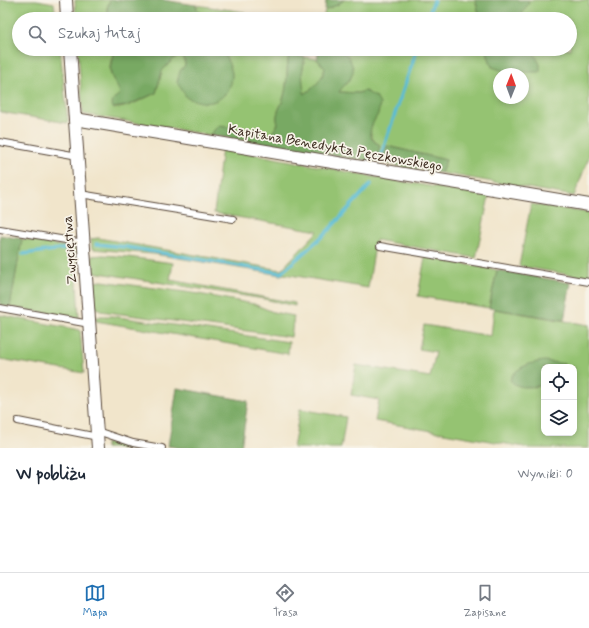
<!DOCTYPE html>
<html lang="pl">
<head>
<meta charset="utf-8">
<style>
	:root { --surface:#fff; --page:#f2f2f3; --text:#1f2937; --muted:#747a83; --line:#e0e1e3; --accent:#1f6fb2 }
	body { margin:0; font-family:Mynerve,sans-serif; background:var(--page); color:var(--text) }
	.controls { position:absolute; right:12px; bottom:12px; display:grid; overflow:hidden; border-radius:8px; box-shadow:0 2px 6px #0003 }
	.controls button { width:36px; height:36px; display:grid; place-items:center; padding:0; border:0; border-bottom:1px solid var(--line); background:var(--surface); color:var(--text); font:20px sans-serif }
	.compass { position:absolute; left:493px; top:68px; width:36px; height:36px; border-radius:50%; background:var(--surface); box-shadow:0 2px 6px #0003; rotate:1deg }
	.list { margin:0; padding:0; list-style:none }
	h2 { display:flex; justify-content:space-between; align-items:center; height:52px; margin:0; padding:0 16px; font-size:17px }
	h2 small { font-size:13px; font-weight:400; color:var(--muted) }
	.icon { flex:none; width:22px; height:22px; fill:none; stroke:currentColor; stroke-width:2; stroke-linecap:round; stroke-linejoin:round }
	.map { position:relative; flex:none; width:589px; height:448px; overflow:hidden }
	.search { position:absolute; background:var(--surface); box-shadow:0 2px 6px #0003; left:12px; right:12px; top:12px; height:44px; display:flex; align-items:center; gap:10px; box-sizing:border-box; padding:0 14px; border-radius:22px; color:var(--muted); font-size:15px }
	.sheet { height:124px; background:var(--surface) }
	nav { display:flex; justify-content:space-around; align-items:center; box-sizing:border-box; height:56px; border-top:1px solid var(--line); background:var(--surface); font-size:11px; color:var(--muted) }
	nav a { display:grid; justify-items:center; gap:2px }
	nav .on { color:var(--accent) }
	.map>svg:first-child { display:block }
</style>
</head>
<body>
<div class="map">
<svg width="589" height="448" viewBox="0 0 589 448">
	<rect width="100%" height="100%" fill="#f7f3e8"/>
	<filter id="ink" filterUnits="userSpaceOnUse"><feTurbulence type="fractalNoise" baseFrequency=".025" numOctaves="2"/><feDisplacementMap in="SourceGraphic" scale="8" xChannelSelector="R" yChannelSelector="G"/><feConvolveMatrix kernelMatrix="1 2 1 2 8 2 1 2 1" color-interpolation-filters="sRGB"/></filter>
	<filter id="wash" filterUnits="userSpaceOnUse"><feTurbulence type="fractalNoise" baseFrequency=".012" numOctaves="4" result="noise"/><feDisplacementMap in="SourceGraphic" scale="16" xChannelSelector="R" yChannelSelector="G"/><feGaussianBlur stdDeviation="0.9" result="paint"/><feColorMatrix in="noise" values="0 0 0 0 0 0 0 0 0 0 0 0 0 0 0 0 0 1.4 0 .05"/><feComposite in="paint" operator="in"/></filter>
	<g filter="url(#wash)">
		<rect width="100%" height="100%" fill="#f1e5cb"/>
		<path fill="#95c372" stroke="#687648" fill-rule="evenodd" d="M0,0H36L54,3L56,19H19V49H60L68,123L0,112Z
			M75,0H110L107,8L108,19H76Z
			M344,0H475C478,6 478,13 481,19H323L325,10L337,5Z
			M528,0H589V157L574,196L441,173L446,160L387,146L381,163L376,162L380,145C367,138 369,126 377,115L365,91L358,93L338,92L352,76L319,50V49H486L492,67L518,72L529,71L528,51L521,52L514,49H570V19H518L528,4ZM499,74H523V98H499Z
			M196,5L245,12L244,19H204L198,11Z
			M78,49H114C113,56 109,64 110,71C111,79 121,88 120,94C120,98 115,104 113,108C125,110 144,98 156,93L162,71L174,58L181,57L185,60V65L180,71L232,73L223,51V49H251L289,55C286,69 288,82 284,96C282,106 274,113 278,123L273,132L264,135L228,127L219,126L210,135L83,114Z
			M305,57L317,59L325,68C323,80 313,89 303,95L302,73Z
			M222,148L369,176L489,196L476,258L376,240L368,288L284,274L281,275L154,254L92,249L91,239L98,238L281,270L318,231L214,213Z
			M531,204L589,213V278L519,266Z
			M22,239L75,248L79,318L10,307Z
			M103,255L128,257L173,263L170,280L295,303V306L264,299L93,272L92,256Z
			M425,257L497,270L489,308L418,296Z
			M102,281L193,293L254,304L273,312L294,316L291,337L100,311V309L95,308L94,282Z
			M494,309L589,325V448H530L375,421L379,400L351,395L356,365L430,377L436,352L419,349L424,325L491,336ZM530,364H564L565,367H574V433H544V384L534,387L512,375Z
			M0,315L80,330L84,373L0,359Z
			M100,316H112L289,342L288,354L96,321V317H99Z
			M300,409L346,417L341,448H293Z
			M106,443L140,448H106Z"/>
		<path fill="#78a964" stroke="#5a6a41" d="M110,0H162L196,5L198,11L204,19H108L107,8Z
			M326,0H344L337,5L325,10Z
			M475,0H528L529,3L518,19H481C478,13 478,6 475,0Z
			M114,49H223V51C226,58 231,66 232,74C233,87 224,99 212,102C204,104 194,100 187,98L177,82L180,71L185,65V60L181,57L174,58L162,71L156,93L126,106L113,108C110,103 115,97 120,94C119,87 114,84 112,77C108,68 113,58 114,49Z
			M486,49H514L521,52L528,51L535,55L540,64V72H507L492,67Z
			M319,50C331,51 346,48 351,62C353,67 354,70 352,75C350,81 342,87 339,92L358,93L365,91L376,97L380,104C379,108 379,113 377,116C370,127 365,138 380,145L376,162L210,135L218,126L228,127L264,135L273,132L278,124C274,113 282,106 284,96C288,82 286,69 289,55L305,57L302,73L304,94C313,89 323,79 325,68L317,59Z
			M387,146L446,160L441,173L381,163Z
			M0,235L22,239L10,307L0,305Z
			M497,270L571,283L564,320L489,308Z
			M545,361L564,364L565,367H544V385C532,387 518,390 510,380C515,367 532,362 545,361Z
			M177,388L248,401L241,448H181L168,446Z"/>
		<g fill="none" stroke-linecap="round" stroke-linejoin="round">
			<path stroke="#58bcd6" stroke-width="3.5" d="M427,19L434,0
				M380,158L417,49
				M96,244L126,247L281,273L326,233L371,184
				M23,254L71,248"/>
		</g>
	</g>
	<g filter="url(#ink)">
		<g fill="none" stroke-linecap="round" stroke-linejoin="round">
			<defs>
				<path id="lane" d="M0,142L78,156
					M80,194L233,219
					M0,229L84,243
					M380,246L589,282
					M0,308L90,324
					M18,421L98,437
					M97,431L133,443L162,448"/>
				<path id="street" d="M66,0L67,19
					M70,49L98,448
					M75,119L589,205"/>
			</defs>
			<use href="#lane" stroke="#564638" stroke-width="8"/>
			<use href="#street" stroke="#564638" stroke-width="14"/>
			<use href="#lane" stroke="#fff" stroke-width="6"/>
			<use href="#street" stroke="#fff" stroke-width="12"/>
		</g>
	</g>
	<g text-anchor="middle" stroke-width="3.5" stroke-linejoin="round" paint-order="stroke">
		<g font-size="14" fill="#3b2a1e" stroke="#f7f3e8">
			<text transform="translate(335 147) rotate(10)" y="5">Kapitana Benedykta Pęczkowskiego</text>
			<text transform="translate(69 250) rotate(-94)" y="5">Zwycięstwa</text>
		</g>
	</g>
</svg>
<div class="controls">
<button><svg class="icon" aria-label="locate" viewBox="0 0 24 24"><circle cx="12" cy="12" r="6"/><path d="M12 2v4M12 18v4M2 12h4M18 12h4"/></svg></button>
<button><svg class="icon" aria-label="layers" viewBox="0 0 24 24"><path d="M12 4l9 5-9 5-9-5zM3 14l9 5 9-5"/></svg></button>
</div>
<svg class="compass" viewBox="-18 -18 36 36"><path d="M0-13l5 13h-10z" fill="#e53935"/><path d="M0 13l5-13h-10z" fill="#747a83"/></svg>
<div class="search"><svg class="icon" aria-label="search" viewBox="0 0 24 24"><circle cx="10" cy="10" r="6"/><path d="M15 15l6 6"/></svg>Szukaj tutaj</div>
</div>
<section class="sheet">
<h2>W pobliżu<small>Wyniki: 0</small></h2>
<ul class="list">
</ul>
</section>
<nav>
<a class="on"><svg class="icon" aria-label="map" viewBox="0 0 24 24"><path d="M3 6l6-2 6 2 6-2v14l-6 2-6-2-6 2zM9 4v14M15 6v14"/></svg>Mapa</a>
<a><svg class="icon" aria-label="directions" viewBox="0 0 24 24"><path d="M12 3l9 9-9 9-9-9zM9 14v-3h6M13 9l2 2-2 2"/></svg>Trasa</a>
<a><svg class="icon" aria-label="saved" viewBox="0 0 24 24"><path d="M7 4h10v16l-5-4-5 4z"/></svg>Zapisane</a>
</nav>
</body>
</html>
